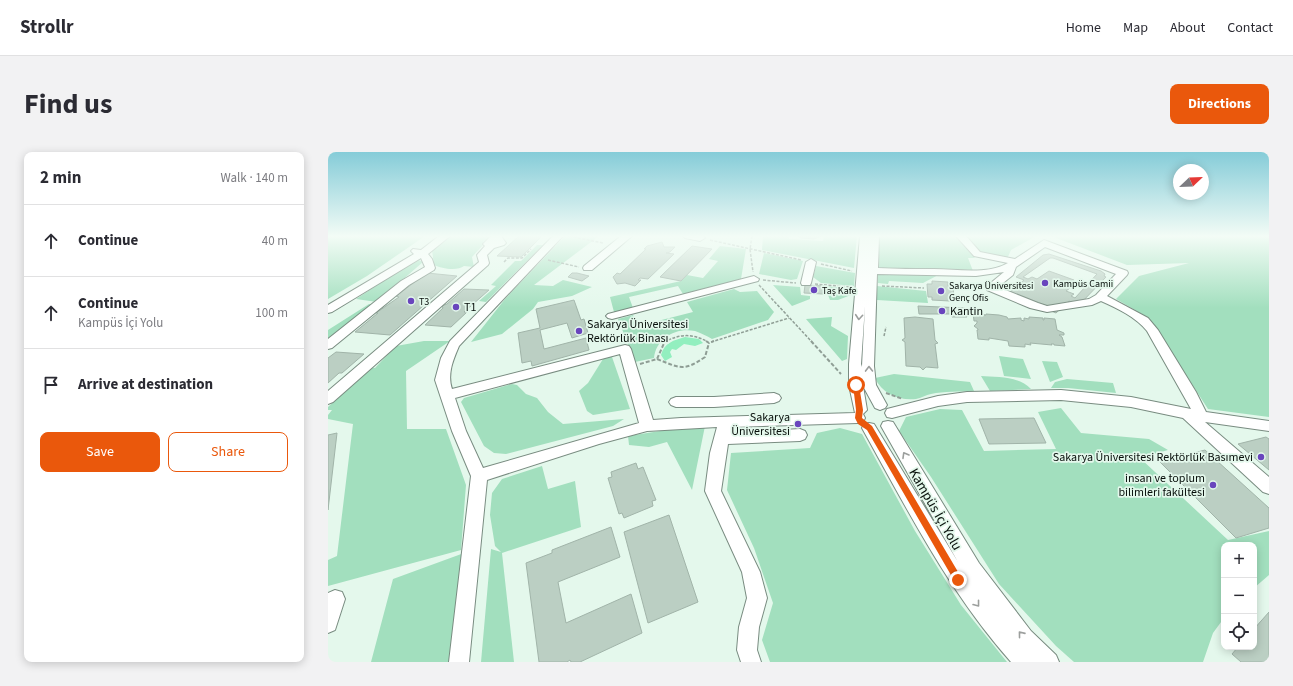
<!DOCTYPE html>
<html lang="en">
<head>
<meta charset="utf-8">
<style>
	:root { --surface:#fff; --page:#f2f2f3; --text:#2b2b33; --muted:#7c7c81; --line:#e1e1e2; --accent:#ea580c }
	body { margin:0; font-family:"Source Sans 3",sans-serif; background:var(--page); color:var(--text) }
	.controls { position:absolute; right:12px; bottom:12px; display:grid; overflow:hidden; border-radius:8px; box-shadow:0 2px 10px #0003 }
	.controls button { width:36px; height:36px; display:grid; place-items:center; padding:0; border:0; border-bottom:1px solid var(--line); background:var(--surface); color:var(--text); font:20px sans-serif }
	.compass { position:absolute; left:845px; top:12px; width:36px; height:36px; border-radius:50%; background:var(--surface); box-shadow:0 2px 10px #0003; rotate:67deg }
	.stop { position:absolute; width:12px; height:12px; margin:-9px; border:3px solid #ea580c; border-radius:50%; background:#fff }
	.stop.end { background:#ea580c; border-color:#fff; box-shadow:0 1px 4px #0008 }
	.list { margin:0; padding:0; list-style:none }
	h2 { display:flex; justify-content:space-between; align-items:center; height:52px; margin:0; padding:0 16px; font-size:17px }
	h2 small { font-size:13px; font-weight:400; color:var(--muted) }
	.list li { display:grid; grid-template-columns:26px 1fr auto; gap:12px; align-items:center; box-sizing:border-box; height:72px; padding:0 16px; border-top:1px solid var(--line) }
	.list b { display:block; font-size:15px; white-space:nowrap }
	.list p { margin:0; font-size:13px; white-space:nowrap; color:var(--muted) }
	.list em { font-size:13px; font-style:normal; color:var(--muted) }
	.actions { display:flex; gap:8px; padding:12px 16px }
	.actions a { flex:1; padding:9px 0; border:1px solid var(--accent); border-radius:8px; text-align:center; font-size:14px; color:var(--accent) }
	.actions .main { background:var(--accent); color:#fff }
	.icon { flex:none; width:22px; height:22px; fill:none; stroke:currentColor; stroke-width:2; stroke-linecap:round; stroke-linejoin:round }
	.map { position:relative; flex:none; width:941px; height:510px; overflow:hidden; border-radius:8px }
	header { display:flex; align-items:center; gap:24px; box-sizing:border-box; height:56px; padding:0 20px; background:var(--surface); border-bottom:1px solid var(--line) }
	header strong { font-size:19px }
	nav { display:flex; gap:22px; margin-inline-start:auto; font-size:14px }
	.intro { display:flex; align-items:center; justify-content:space-between; box-sizing:border-box; height:96px; padding:0 24px }
	h1 { margin:0; font-size:28px }
	.button { padding:10px 18px; border-radius:8px; background:var(--accent); color:#fff; font-size:14px; font-weight:700 }
	main { display:flex; gap:24px; padding:0 24px }
	aside { flex:1; background:var(--surface); border-radius:8px; box-shadow:0 2px 10px #0003 }
	.map>svg:first-child { display:block }
</style>
</head>
<body>
<header>
<strong>Strollr</strong>
<nav><a>Home</a><a>Map</a><a>About</a><a>Contact</a></nav>
</header>
<div class="intro"><h1>Find us</h1><a class="button">Directions</a></div>
<main>
<aside>
<h2>2 min<small>Walk · 140 m</small></h2>
<ul class="list">
<li><svg class="icon" aria-label="ahead" viewBox="0 0 24 24"><path d="M12 20V5M6 11l6-6 6 6"/></svg><div><b>Continue</b></div><em>40 m</em></li>
<li><svg class="icon" aria-label="ahead" viewBox="0 0 24 24"><path d="M12 20V5M6 11l6-6 6 6"/></svg><div><b>Continue</b><p>Kampüs İçi Yolu</p></div><em>100 m</em></li>
<li><svg class="icon" aria-label="arrive" viewBox="0 0 24 24"><path d="M6 21V4h12l-3 4 3 4H6"/></svg><div><b>Arrive at destination</b></div></li>
</ul>
<div class="actions"><a class="main">Save</a><a>Share</a></div>
</aside>
<div class="map">
<svg width="941" height="510" viewBox="0 0 941 510">
	<rect width="100%" height="100%" fill="#e4f8ec"/>
	<path fill="#a2dfbe" d="M0,84H97L39,124L0,147Z
		M121,84H162L155,90V93L144,105L146,115L136,114C130,119 114,117 106,113L104,98Z
		M237,84H271L206,133L225,134L235,128L264,135L244,144L210,150L205,157L174,182L143,190L177,147Z
		M435,84H461V87L495,89L496,84H529L526,116L434,98Z
		M550,84H627L647,106H640L645,119L555,117L548,115Z
		M639,84H708L683,98L679,107L649,100Z
		M723,84H941V265L880,257L821,166L788,147L811,124L861,111L799,113Z
		M209,93H215L158,150L151,149L168,134L163,133L187,109H193Z
		M392,94L418,97L413,127L355,142L350,134L301,145L305,156L286,160L282,145L353,129L359,123L375,126L390,109L381,107Z
		M436,101L475,109L469,127L463,128L431,122Z
		M89,107L95,110L49,150L28,147Z
		M488,114L527,121L526,134L493,131L485,125Z
		M550,120L614,121L595,131L561,129L560,132L550,131Z
		M445,133L472,135L473,143L482,144V147L464,154Z
		M497,134L523,137V143L510,148H502L500,143L501,139H497Z
		M549,134L598,139L600,151L549,148Z
		M406,137L412,140L429,139L446,160L440,168L384,187C379,184 373,181 367,179C348,175 328,186 326,206L307,210L290,167L305,163L308,170L314,173L365,160L359,150Z
		M41,152H44L0,189V178Z
		M504,165L503,174L520,184L519,207L514,209L478,167Z
		M96,189H122L78,219L79,277H118L138,333L133,398L0,434V408L9,404L25,272L0,267V263L4,258H0V255L42,215L47,216L68,194Z
		M671,204L695,207L703,227L676,224Z
		M278,205H284L302,257L265,263L259,259L251,239L260,231L275,207Z
		M714,209L729,210L735,225L722,230Z
		M566,222L642,230L646,239C632,240 616,239 603,242C598,243 593,246 588,247C572,249 554,242 547,226Z
		M653,224C669,225 691,224 703,237L662,239Z
		M739,227L785,231L788,241L740,236H723L727,230Z
		M184,232L189,233L198,242L209,246L220,260L235,272L296,267L285,274L178,302L166,301L156,294L133,250L136,246Z
		M733,256L753,281L821,287L840,298L812,306L900,388L941,379V423L926,436V393H896V466L885,481L875,510H746L728,494L671,432L603,325L571,279L578,265L612,257L634,258L656,299L728,297L710,260Z
		M364,274H377L364,338L339,290L321,295L301,293L300,284Z
		M512,276L534,282L587,379L633,453L679,510H442L434,488L445,451L426,396L399,338L403,301L482,296L489,281Z
		M214,314L220,337L247,329L253,375L174,401L186,510H153L163,397L173,400L167,394L162,363L164,341L174,327Z
		M136,401L123,510H43L65,427Z"/>
	<path fill="#92efbf" d="M357,185L371,187L375,191L367,194L356,192L348,198L344,197L342,200L344,205L337,209L333,203C336,191 346,188 357,185Z"/>
	<path fill="#bbcfc3" stroke="#a1b4a9" fill-rule="evenodd" d="M191,84H214L193,105L169,104Z
		M470,84H493L486,87L473,86Z
		M334,90L336,95H347L342,100L338,101L346,102L320,127L312,126L310,128H313L307,134L297,131L289,132L285,125L289,121L292,122L318,97H316L319,94Z
		M364,94L384,97L353,129L332,125Z
		M721,102L773,119L777,122L776,124L778,125L751,153L741,149L728,161L680,142L696,128L688,125L715,103ZM722,106H725L769,122L747,146L743,144L746,142L738,139L742,136L739,135L746,128L721,119L709,127L704,125L700,127L695,125Z
		M99,121L129,124L62,183L27,180L50,161H48L71,145L68,144Z
		M244,121H249L261,124L254,129L240,125Z
		M604,129L620,130V134H625L626,147H622V149L604,148V145H600L599,132H604Z
		M477,133L496,134L495,142L476,141Z
		M136,137L161,138L136,160H139L123,175L97,173L115,156L114,154L119,152Z
		M246,148L253,168L256,167L260,181L244,186L239,171L212,178L216,197L258,186L261,198L204,214L203,209L194,211L190,181L212,176L208,157Z
		M590,154L637,156L639,165H624V162H591Z
		M645,161L656,162V163H658V162L671,163L679,165L680,167L693,166V168L696,169V166L701,167V165L715,166V168H716V166L727,167L729,178L736,181V183H731L734,185L737,194L726,193V192H723L724,193L702,191L703,193L697,192V195L681,194L680,189L661,186V188L650,187L649,178H650V177L646,174L649,171V169H646Z
		M587,165L605,167L607,188L610,191L607,192L610,216L598,215L595,218L592,215L578,214L577,190L574,188L577,186L576,166Z
		M8,200L36,202L14,221H11L0,231V206Z
		M706,266L718,291L661,292L651,267Z
		M9,281L0,358V283Z
		M938,285L941,287V318L910,292Z
		M877,298L941,356V376L908,386L832,310Z
		M308,311L310,317L315,315L328,348L324,349L325,354L296,366L294,361L291,362L280,326L284,325L283,320Z
		M341,363L370,450L320,471L296,380Z
		M283,375L292,405L230,430L238,471L303,442L314,481L252,510H243L242,508L239,510H211L198,411L224,401V398Z
		M941,460V510H913L904,502L910,495H926V477Z"/>
	<g fill="none" stroke-linecap="round" stroke-linejoin="round">
		<defs>
			<path id="minor" d="M111,84H122L100,102L104,107L107,116L106,118L81,133L4,196L0,197V187L73,129L97,115L93,106L4,160L0,161V153L86,102L83,99L85,97L93,98Z
				M163,84H173L178,91L176,93L166,96L159,103L161,111L160,113L5,250L0,252V239L151,110L149,103L157,94L155,92Z
				M225,84H235L131,194C125,208 119,222 124,237L297,193L301,194L303,197L325,268L353,266L527,261L521,233V212L532,84H551L550,116C568,117 587,117 606,117C629,117 659,123 680,111L646,104L628,84H638L652,100L687,107L716,88L799,119L800,121L799,123L779,144L820,166L830,178L868,240L878,260L941,269V279L877,270L941,325V342L935,340L855,266L803,255L733,248L639,250L610,254L564,266L559,265L557,261L559,257L610,244L639,240L733,238L803,245L863,257L819,179C808,165 789,156 773,149L764,153L719,160L702,156L659,138L658,136L659,134L676,120L648,124L549,122L546,214L548,233L559,253L557,256L552,258L547,256L535,234L539,258L535,262L537,266L535,270L530,271L404,275L403,281L472,277L477,279L479,283L477,287L472,289L400,292L393,339L432,420L439,446L431,475L429,498L433,510H413L409,498L411,475L419,446L414,420L377,339L382,301L389,275L319,279L271,292L159,328L141,510H121L143,324L124,279L107,228L113,206L122,189ZM717,95L788,122L768,143L761,147L719,154L710,151L670,135L685,123L688,115ZM537,154L534,214V215L533,212ZM292,202L311,271L155,316L138,279L127,246Z
				M293,84H304L264,118H256L255,116L256,114Z
				M355,84H375L377,86L372,89L357,86Z
				M483,107L488,110L483,131L482,133H474L473,131L478,110Z
				M426,124L431,127L430,129L284,167L280,166L278,164L280,162Z
				M446,241L451,243L453,246L451,249L446,251L386,255H348L343,253L341,250L343,247L348,245H386Z
				M560,269L565,270L651,411L703,479L728,503L731,510H683C621,440 579,357 534,276L536,272L541,271L546,272L630,410L553,274L555,270Z
				M7,438L14,440L17,447L7,478L0,481V441Z"/>
		</defs>
		<use href="#minor" stroke="#798c81" stroke-width="2"/>
		<path stroke="#8f9e95" stroke-width="1.5" stroke-dasharray="3 1.5" stroke-linecap="butt" d="M241,84L275,91
			M424,84L422,97L425,120
			M382,88L473,108
			M220,108L251,115
			M176,110L180,106H194L203,97
			M493,112L524,119
			M435,128L468,131
			M487,132L522,135
			M431,133L484,190
			M554,134L596,136
			M556,184L558,175
			M336,190C352,182 364,181 380,190
			M383,190L461,166"/>
		<path stroke="#8f9e95" stroke-width="2" stroke-dasharray="4 2" stroke-linecap="butt" d="M378,189L381,191L386,189
			M483,189L513,222
			M329,207C352,216 355,220 377,205L381,191
			M312,212L329,207L337,189
			M558,241L575,247"/>
		<use href="#minor" fill="#fff" fill-rule="evenodd"/>
	</g>
	<defs><path id="oneway-chevron" d="M-2-3.5L2.5 0L-2 3.5" fill="none" stroke-width="1.6" stroke-linecap="round" stroke-linejoin="round"/></defs>
	<g stroke="#9c9f9d">
		<use href="#oneway-chevron" transform="translate(531 165) rotate(95)"/>
		<use href="#oneway-chevron" transform="translate(541 217) rotate(-91)"/>
		<use href="#oneway-chevron" transform="translate(577 303) rotate(-120)"/>
		<use href="#oneway-chevron" transform="translate(649 452) rotate(52)"/>
		<use href="#oneway-chevron" transform="translate(693 482) rotate(-129)"/>
	</g>
	<linearGradient id="sky" x2="0" y2="1"><stop stop-color="#85ccd8"/><stop offset="0.54" stop-color="#f3fcf6"/><stop offset="1" stop-color="#f3fcf6" stop-opacity="0"/></linearGradient>
	<rect width="941" height="156" fill="url(#sky)"/>
	<path fill="#ea580c" d="M528,231L531,233L535,258L534,266L544,274L633,425L635,428L633,430L630,432L627,430L539,278L530,272L527,266L528,258L525,233Z"/>
	<g fill="#6945bd" stroke="#e4f8ec" stroke-width="1.5">
		<circle cx="717" cy="131" r="4"/>
		<circle cx="486" cy="138" r="4"/>
		<circle cx="613" cy="139" r="4"/>
		<circle cx="83" cy="149" r="4"/>
		<circle cx="128" cy="155" r="4"/>
		<circle cx="614" cy="159" r="4"/>
		<circle cx="251" cy="179" r="4"/>
		<circle cx="470" cy="272" r="4"/>
		<circle cx="933" cy="305" r="4"/>
		<circle cx="885" cy="333" r="4"/>
	</g>
	<g text-anchor="middle" stroke-width="3.5" stroke-linejoin="round" paint-order="stroke">
		<g font-size="10" fill="#070e0a" stroke="#e4f8ec" text-anchor="start">
			<text x="725" y="135">Kampüs Camii</text>
			<text x="621" y="137">Sakarya Üniversitesi<tspan x="621" dy="12">Genç Ofis</tspan></text>
			<text x="494" y="142">Taş Kafe</text>
			<text x="91" y="153">T3</text>
		</g>
		<g font-size="12" fill="#070e0a" stroke="#e4f8ec" text-anchor="start">
			<text x="136" y="159">T1</text>
			<text x="622" y="163">Kantin</text>
			<text x="259" y="176">Sakarya Üniversitesi<tspan x="259" dy="14">Rektörlük Binası</tspan></text>
			<text x="462" y="269" text-anchor="end">Sakarya<tspan x="462" dy="14">Üniversitesi</tspan></text>
			<text x="925" y="309" text-anchor="end">Sakarya Üniversitesi Rektörlük Basımevi</text>
			<text x="877" y="330" text-anchor="end">insan ve toplum<tspan x="877" dy="14">bilimleri fakültesi</tspan></text>
		</g>
		<g font-size="14" fill="#070e0a" stroke="#e4f8ec">
			<text transform="translate(608 357) rotate(60)" y="5">Kampüs İçi Yolu</text>
		</g>
	</g>
</svg>
<div class="controls">
<button>+</button>
<button>−</button>
<button><svg class="icon" aria-label="locate" viewBox="0 0 24 24"><circle cx="12" cy="12" r="6"/><path d="M12 2v4M12 18v4M2 12h4M18 12h4"/></svg></button>
</div>
<svg class="compass" viewBox="-18 -18 36 36"><path d="M0-13l5 13h-10z" fill="#e53935"/><path d="M0 13l5-13h-10z" fill="#7c7c81"/></svg>
<div class="stop" style="left:528px;top:233px"></div>
<div class="stop end" style="left:630px;top:428px"></div>
</div>
</main>
</body>
</html>
